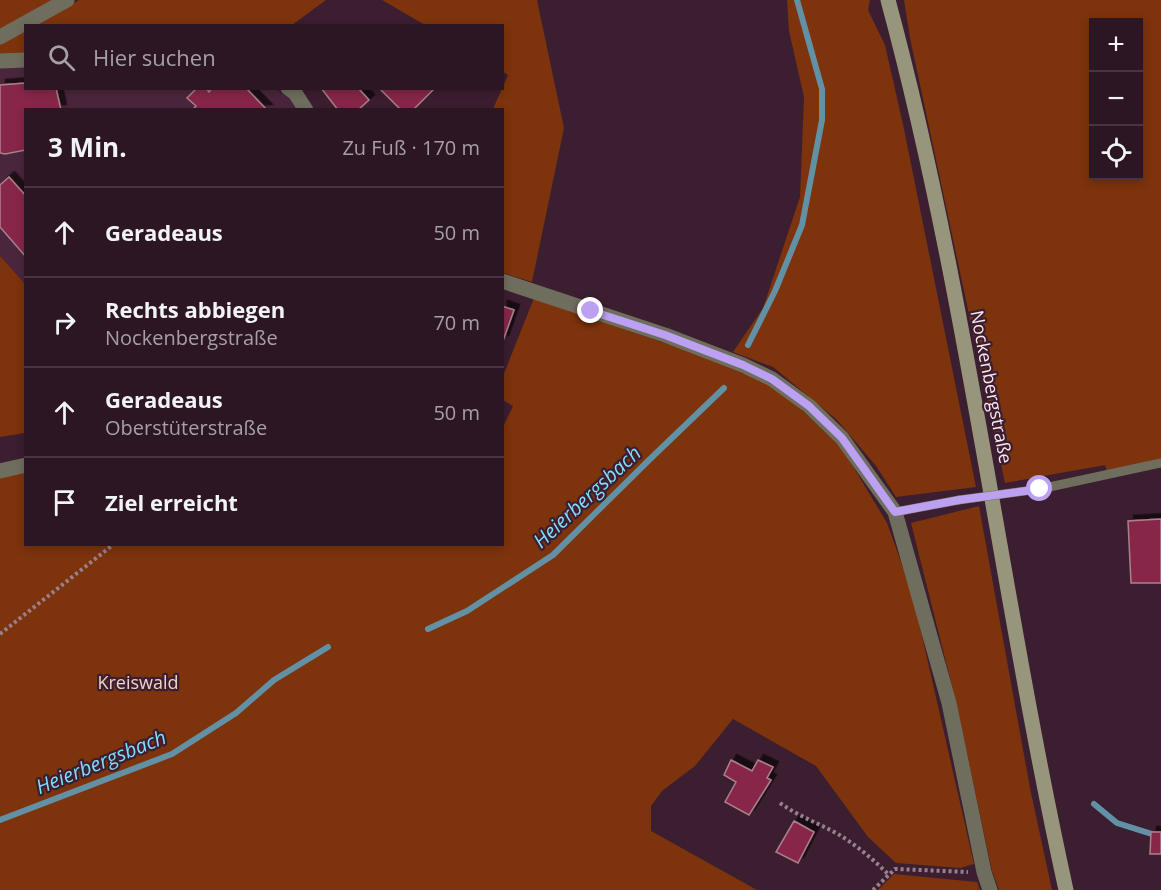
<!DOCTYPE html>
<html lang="de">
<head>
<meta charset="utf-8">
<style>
	:root { --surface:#2c1624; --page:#341f2c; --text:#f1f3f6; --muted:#a69fa6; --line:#483541 }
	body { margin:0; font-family:"Open Sans",sans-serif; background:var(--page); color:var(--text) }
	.controls { position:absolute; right:18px; top:18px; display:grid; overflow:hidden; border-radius:0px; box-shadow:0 3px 9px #0003 }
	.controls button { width:54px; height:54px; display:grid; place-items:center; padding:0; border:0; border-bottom:2px solid var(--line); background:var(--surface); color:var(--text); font:30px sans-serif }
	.stop { position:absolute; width:18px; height:18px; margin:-14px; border:4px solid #bca0f2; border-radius:50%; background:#fff }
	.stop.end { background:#bca0f2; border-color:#fff; box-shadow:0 2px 6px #0008 }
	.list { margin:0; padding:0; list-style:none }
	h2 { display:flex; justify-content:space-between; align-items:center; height:78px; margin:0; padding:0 24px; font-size:26px }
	h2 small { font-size:20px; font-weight:400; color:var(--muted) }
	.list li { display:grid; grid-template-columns:39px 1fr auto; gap:18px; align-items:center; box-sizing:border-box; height:90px; padding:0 24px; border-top:2px solid var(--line) }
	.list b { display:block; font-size:22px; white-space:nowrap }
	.list p { margin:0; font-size:20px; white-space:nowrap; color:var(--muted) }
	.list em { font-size:20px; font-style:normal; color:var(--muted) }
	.icon { flex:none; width:33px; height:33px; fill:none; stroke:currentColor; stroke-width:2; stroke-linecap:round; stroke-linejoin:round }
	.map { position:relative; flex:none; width:1161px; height:890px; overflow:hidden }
	.search { position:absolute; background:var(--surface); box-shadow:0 3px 9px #0003; left:24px; top:24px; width:480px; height:66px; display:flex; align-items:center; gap:15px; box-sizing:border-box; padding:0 21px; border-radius:0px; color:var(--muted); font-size:22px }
	.panel { position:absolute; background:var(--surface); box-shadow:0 3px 9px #0003; left:24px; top:108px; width:480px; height:438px; border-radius:0px }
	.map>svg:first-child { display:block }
</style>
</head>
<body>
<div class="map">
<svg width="1161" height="890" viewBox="0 0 1161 890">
	<defs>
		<filter id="shadow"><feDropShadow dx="5.5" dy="-5.5" stdDeviation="0" flood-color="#0009"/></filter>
	</defs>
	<rect width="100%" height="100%" fill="#3b1e30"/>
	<path fill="#4a263c" d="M25,64L26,88L275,89L288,97L298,109L26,110L25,284L0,256V65Z"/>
	<path fill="#7d330c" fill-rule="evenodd" d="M0,0H58L0,30Z
		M79,0H326L292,25L32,26Z
		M382,0H537L564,128L532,282L503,273L502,110L493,109L508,75L503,72L502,26L425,25Z
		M787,0H870L868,10L885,45L904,129L976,487L896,497L876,466L837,420L773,367L733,352L763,308L800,197L804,97L789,31Z
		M904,0H1161V464L1107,472L1105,465L1005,483L910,38ZM1094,22L1139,23L1138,176H1094Z
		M25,29V55L0,56V43Z
		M0,256L26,285L25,433L0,437Z
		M534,298L743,370L786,395L842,448L887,523L912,592L974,864L960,868L896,863L868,837L816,766L733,719L695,766L662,791L651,806V831L757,890H0V471L25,466L26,544H502L503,427L513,406L503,400V376Z
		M979,506L1030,788L1052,890H999L992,871L956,702L911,523Z
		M894,874L977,882L980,890H878Z"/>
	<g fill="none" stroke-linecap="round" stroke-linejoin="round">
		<path stroke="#6291a5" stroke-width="6" d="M748,345L775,291L802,225L822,120V89L797,0
			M428,629L467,611L553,555L648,461L724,388
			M1094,804L1117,823L1161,837
			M0,820L172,754L236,713L274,680L328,647"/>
	</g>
	<path fill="#882749" stroke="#aa818a" stroke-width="1.5" filter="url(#shadow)" d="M26,83V88H56L61,110H26V150L5,154L0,153V85Z
		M197,88H206L209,92L212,88H246L267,110H192L196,106L187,98Z
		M321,88H358L369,100L358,110H338Z
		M379,88H434V89L413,110H401Z
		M9,177L26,196V257L0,227V185Z
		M502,306L514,310L503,341H502Z
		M1161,519V583H1131L1128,521Z
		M731,760L752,771L758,760L773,767L767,778L771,780L749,815L725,802L736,782L724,775Z
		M794,821L814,832L798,863L776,852Z
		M1151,832H1161V854H1150Z"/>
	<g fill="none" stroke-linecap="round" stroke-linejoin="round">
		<path stroke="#99808f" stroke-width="4" stroke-dasharray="3 3" stroke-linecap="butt" d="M0,634L114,544
			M780,803C798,816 818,823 838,834C856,845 874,860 889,875
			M873,890L895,869L968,872"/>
		<path stroke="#6f6e5e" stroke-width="9" d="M1040,489L1161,463
			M895,512L959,500"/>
		<path stroke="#6f6e5e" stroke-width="15" d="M0,37L67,0
			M0,61L26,60
			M288,88L295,93L306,110
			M502,281L665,335L743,365L772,379L809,406L842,438L895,512L949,703L984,872L990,890
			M0,471L26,465"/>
		<path stroke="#97957b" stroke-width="15" d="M888,0C967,292 1001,595 1066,890"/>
		<path stroke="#6f6e5e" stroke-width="9" d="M959,500L1040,489"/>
	</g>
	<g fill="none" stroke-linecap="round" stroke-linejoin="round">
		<path stroke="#bca0f2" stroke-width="8" d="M591,311L665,335L743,365L772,379L809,406L842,438L895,512L959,500L1040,489"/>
	</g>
	<g text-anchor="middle" stroke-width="4.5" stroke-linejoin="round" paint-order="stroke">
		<g font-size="18" fill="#fbe7f2" stroke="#3b1e30">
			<text transform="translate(991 387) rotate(79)" y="6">Nockenbergstraße</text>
		</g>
		<g font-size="18" fill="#edd3c8" stroke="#3b1e30">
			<text x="138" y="689">Kreiswald</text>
		</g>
		<g font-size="20" font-style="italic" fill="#82ddfe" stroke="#3b1e30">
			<text transform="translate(587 497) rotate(-43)" y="7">Heierbergsbach</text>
			<text transform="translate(101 762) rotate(-22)" y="7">Heierbergsbach</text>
		</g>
	</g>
</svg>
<div class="controls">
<button>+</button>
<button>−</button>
<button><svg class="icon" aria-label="locate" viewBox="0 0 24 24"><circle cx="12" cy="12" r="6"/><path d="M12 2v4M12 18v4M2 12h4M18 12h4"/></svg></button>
</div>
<div class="stop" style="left:1040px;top:489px"></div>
<div class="stop end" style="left:591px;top:311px"></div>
<div class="search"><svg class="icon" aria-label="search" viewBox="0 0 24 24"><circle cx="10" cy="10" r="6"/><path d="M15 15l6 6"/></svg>Hier suchen</div>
<section class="panel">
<h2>3 Min.<small>Zu Fuß · 170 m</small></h2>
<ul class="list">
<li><svg class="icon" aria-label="ahead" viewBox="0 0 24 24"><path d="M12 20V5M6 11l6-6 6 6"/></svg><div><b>Geradeaus</b></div><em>50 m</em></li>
<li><svg class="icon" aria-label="right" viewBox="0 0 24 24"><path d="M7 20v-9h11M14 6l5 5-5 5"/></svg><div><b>Rechts abbiegen</b><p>Nockenbergstraße</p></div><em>70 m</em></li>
<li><svg class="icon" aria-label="ahead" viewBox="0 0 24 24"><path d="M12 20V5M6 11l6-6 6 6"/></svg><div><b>Geradeaus</b><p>Oberstüterstraße</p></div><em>50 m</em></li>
<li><svg class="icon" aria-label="arrive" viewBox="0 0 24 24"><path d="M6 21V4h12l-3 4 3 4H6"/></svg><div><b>Ziel erreicht</b></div></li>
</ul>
</section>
</div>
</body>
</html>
